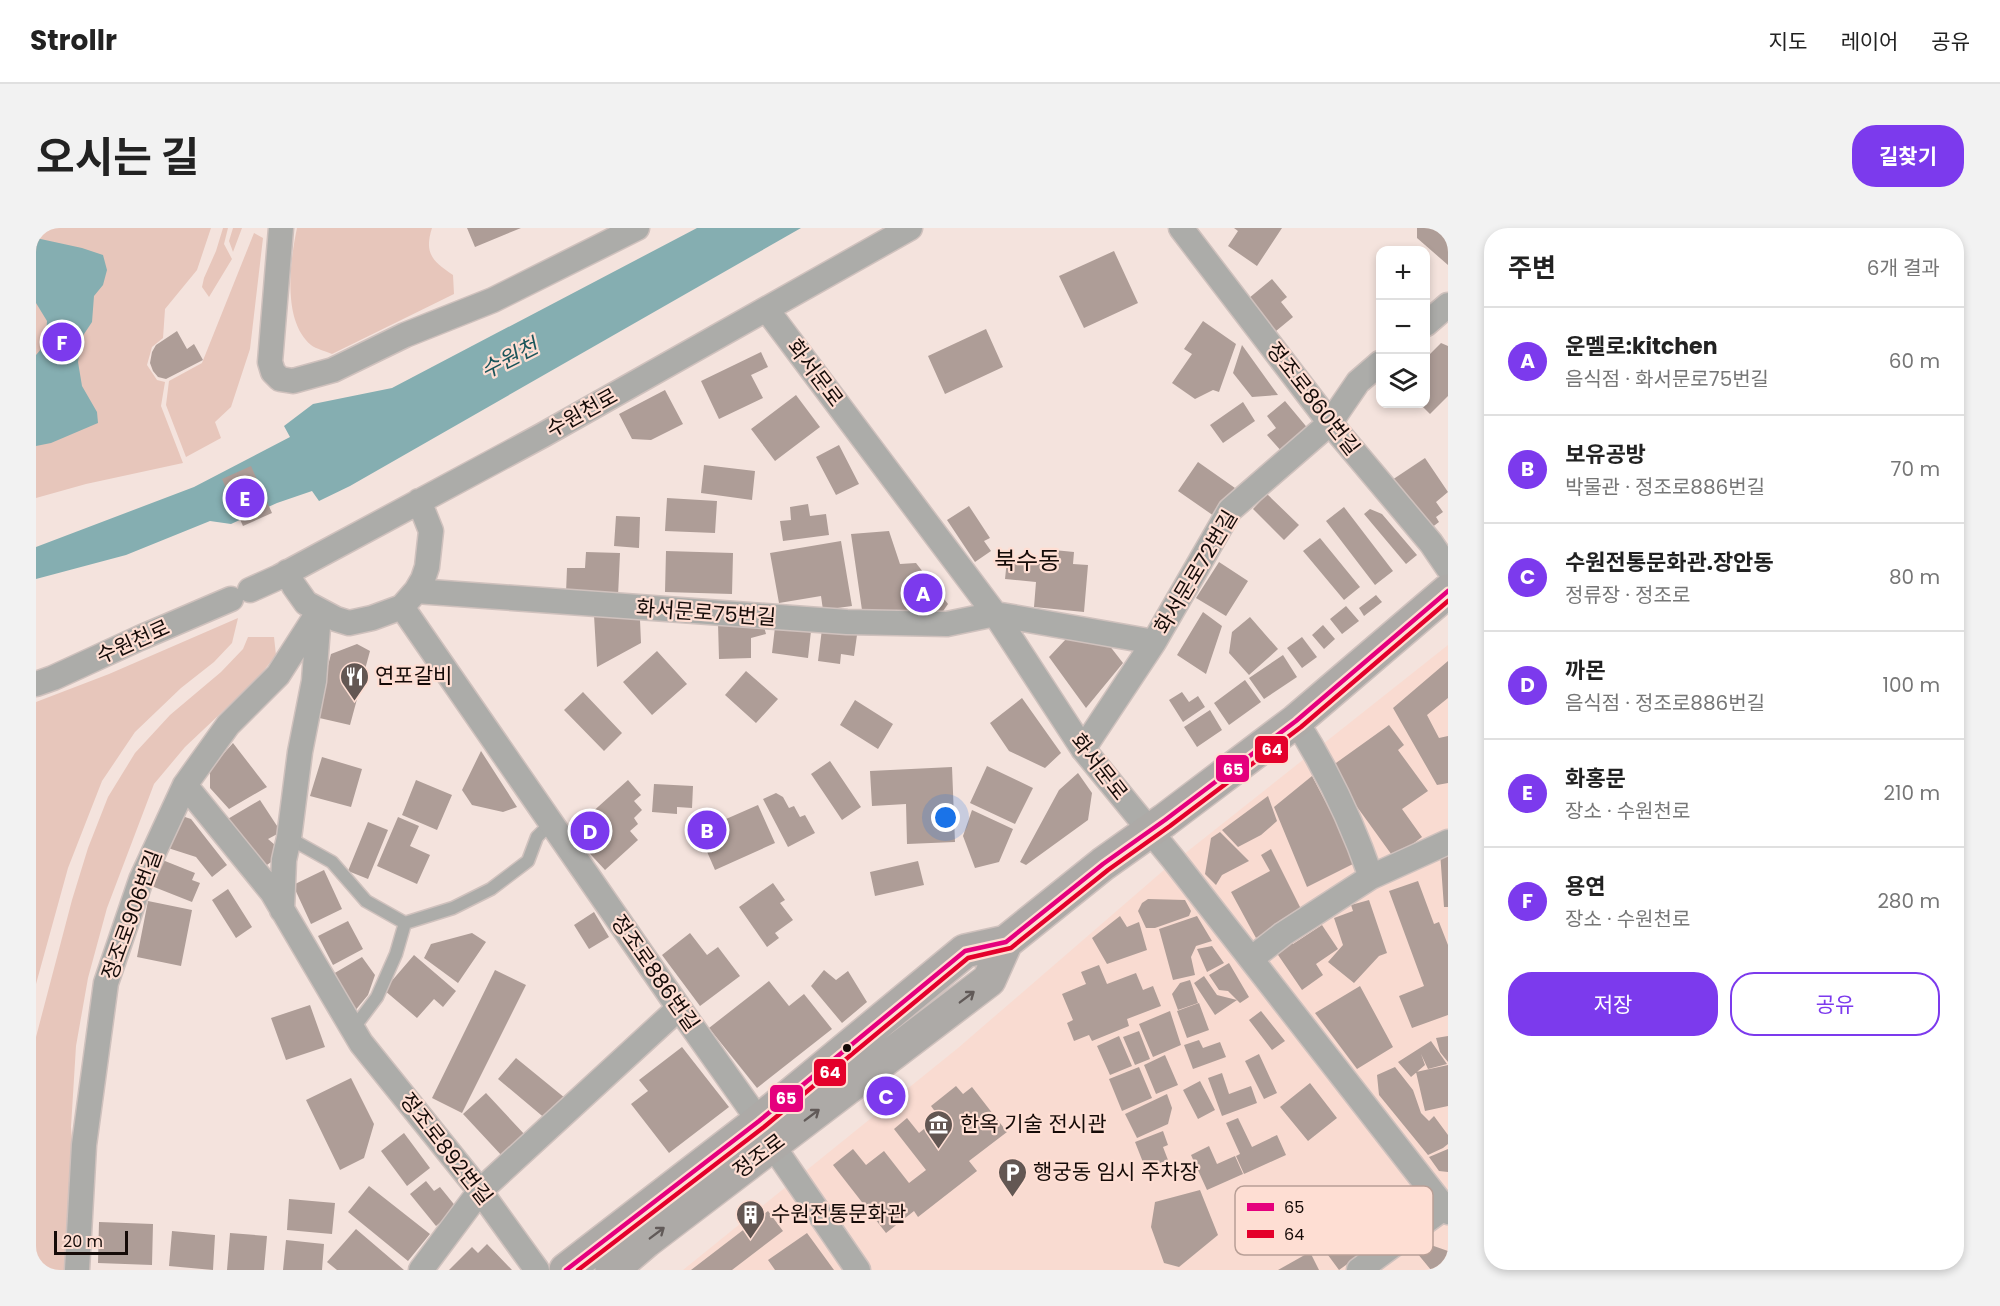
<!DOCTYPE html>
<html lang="ko">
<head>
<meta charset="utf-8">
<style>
	:root { --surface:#fff; --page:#f2f2f2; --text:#222; --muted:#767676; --line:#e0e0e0; --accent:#7c3aed }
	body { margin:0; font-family:Poppins,"Noto Sans KR",sans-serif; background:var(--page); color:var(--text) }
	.controls { position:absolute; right:18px; top:18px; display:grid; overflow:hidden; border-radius:12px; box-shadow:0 3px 9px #0003 }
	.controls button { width:54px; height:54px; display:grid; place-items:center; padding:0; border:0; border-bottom:2px solid var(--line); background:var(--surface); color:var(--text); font:30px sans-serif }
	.scale { position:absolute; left:18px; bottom:15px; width:74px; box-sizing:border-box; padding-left:6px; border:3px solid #150b08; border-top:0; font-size:16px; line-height:21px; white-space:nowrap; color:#150b08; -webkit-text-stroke:4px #feded3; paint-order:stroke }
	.you { position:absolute; left:910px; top:590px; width:21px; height:21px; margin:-15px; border:4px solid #fff; border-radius:50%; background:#1a73e8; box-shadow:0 0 0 9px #1a73e833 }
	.badge { display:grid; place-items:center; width:39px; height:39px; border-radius:50%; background:var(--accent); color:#fff; font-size:20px; font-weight:700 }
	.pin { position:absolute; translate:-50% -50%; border:3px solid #fff; box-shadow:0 2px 6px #0006 }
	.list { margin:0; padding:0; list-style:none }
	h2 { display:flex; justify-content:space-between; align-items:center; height:78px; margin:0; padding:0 24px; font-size:26px }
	h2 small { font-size:20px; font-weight:400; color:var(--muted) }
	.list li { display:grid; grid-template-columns:39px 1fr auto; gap:18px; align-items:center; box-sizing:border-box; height:108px; padding:0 24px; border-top:2px solid var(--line) }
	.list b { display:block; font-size:22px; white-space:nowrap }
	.list p { margin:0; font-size:20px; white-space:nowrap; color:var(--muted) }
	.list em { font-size:20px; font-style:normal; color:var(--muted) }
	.actions { display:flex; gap:12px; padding:18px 24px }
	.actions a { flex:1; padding:14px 0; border:2px solid var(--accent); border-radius:24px; text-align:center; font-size:21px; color:var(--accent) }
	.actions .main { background:var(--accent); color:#fff }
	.icon { flex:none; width:33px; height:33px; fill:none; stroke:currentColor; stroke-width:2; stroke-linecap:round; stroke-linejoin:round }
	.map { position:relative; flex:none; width:1412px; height:1042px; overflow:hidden; border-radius:24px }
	header { display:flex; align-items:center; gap:36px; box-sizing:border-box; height:84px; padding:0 30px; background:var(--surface); border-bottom:2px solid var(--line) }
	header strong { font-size:28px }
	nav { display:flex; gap:33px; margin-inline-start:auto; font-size:21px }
	.intro { display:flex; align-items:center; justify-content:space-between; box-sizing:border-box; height:144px; padding:0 36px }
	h1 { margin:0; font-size:42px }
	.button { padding:15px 27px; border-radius:24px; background:var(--accent); color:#fff; font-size:21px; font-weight:700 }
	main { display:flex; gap:36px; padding:0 36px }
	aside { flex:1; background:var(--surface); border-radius:24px; box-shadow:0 3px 9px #0003 }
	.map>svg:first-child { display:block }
</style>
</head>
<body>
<header>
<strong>Strollr</strong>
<nav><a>지도</a><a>레이어</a><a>공유</a></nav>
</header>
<div class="intro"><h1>오시는 길</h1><a class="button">길찾기</a></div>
<main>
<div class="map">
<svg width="1412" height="1042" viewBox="0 0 1412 1042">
	<rect width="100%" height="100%" fill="#f4e3dd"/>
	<path fill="#f9dbd1" d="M1412,417V1042H647L922,820L1128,642Z"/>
	<path fill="#e7c6bb" d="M0,0H175L161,42L129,81L127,110L116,119L111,137L121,152L129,154L125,178L147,235L50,256L0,270Z
		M187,0H192L188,16L196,31L173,69L166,59L168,50L180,23Z
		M197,0H206L197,24L193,13Z
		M261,0H396C388,25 396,33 417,47L418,66L296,126C290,123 280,121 275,117C246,93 254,33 261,0Z
		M218,5L227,10L214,121L195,179L179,194L185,210L150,229L130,177L133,153L166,135Z
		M202,390L196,415L178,434L145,460L99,504L66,553L32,640L0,756V474L73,446Z
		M212,409H238L240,427L222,450L149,519L118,556L71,680L52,750L40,818L35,899L39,952L34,1042H0V809L36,672L52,620L72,569L99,525L134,487L185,444L207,421Z"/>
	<path fill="#85aeb1" d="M661,0H765L314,258L283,273L276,263L241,275L195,296L174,293L90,327L0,351V319L158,259L254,209L248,198L277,176L356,160Z
		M0,10L46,20L67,27L71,42L67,57L58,68L56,94L46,109L42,134L46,158L61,184L62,195L15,215L0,218V127L6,120L10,107L11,93L0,75Z"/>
	<path fill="#ae9d97" d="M431,0H485L439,19Z
		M1198,0H1246L1221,38L1192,18L1202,3Z
		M1381,0H1412V37L1381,10Z
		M1078,23L1102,75L1048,100L1023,48Z
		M1236,51L1251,69L1245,74L1257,89L1234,108L1207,75Z
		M1167,93L1200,116L1183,164L1177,162L1159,171L1136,155L1156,126L1148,121Z
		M950,101L967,139L909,166L892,128Z
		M141,103L151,121L158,116L167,132L130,151L122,149L117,143L114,135L116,124L120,117Z
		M1405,115L1412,118V168L1394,186L1384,176H1390V130Z
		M1206,117L1242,167L1216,169L1197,145Z
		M725,124L732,139L715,147L727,170L683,191L665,153Z
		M629,162L647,196L615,212L596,211L583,186Z
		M760,167L784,199L739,233L715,201Z
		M1249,173L1274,203L1247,225L1231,207L1240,200L1231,188Z
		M1207,174L1219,193L1187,215L1174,197Z
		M803,217L823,256L800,267L780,229Z
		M1389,230L1412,264L1400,274L1407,284L1400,289L1403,294L1391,303L1356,252Z
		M1162,234L1199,260L1178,288L1142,263Z
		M668,237L719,243L716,272L665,265Z
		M215,238L236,285L207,298L186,251Z
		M1231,266L1263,297L1248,312L1217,281Z
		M631,270L681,273L679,305L629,303Z
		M772,276L774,288L790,286L793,307L747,313L744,293L755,292L754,279Z
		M933,278L954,310L948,313L955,323L939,334L911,292Z
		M1308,279L1357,343L1339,357L1290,293Z
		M1334,281L1346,286L1381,327L1370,336L1328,286Z
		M580,288L604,289L603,320L578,318Z
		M853,303L864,336L880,335L912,376L905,386L827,389L815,306Z
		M1284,310L1324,359L1308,372L1267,323Z
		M805,313L816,378L787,382L785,368L743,375L734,325Z
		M1008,321L1038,324L1037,336L1052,337L1048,384L998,379L1000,354L969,351L971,332L1006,336Z
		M630,323L697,325L696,366L629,364Z
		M550,324L584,325L582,368L530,365L531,340H549Z
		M1183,334L1212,353L1190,388L1160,370Z
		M1340,367L1346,374L1328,388L1323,380Z
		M1310,378L1323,393L1306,406L1294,391Z
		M1167,384L1186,398L1170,446L1141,427Z
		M558,387L604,392L605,415L561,439Z
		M1214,389L1242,421L1213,447L1193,425L1196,404Z
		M682,395H727L730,406L715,410V430L683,431Z
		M1287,397L1299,411L1288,421L1276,407Z
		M739,399L775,403L772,430L736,425Z
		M786,401L821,407L818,428L805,426L804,436L782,433Z
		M1266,409L1281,429L1266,440L1251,420Z
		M1031,410L1073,417L1087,435L1050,480L1013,429Z
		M321,416L334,423L314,497L279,489L295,426Z
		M621,423L651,456L616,487L587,454Z
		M1247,427L1261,449L1228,471L1213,450Z
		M1412,433V470L1391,487L1403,510L1412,508V555L1401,557L1357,480Z
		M710,443L742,471L720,495L689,467Z
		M1209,452L1225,474L1193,497L1178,475Z
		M547,464L586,505L568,523L528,482Z
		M1146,464L1153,474L1162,468L1169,479L1147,494L1133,472Z
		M986,470L1025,525L1009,540L973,523L954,495Z
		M819,472L857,496L842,521L804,497Z
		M1174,482L1186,502L1161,519L1148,499Z
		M1353,497L1368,517L1362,522L1392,563L1366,581L1386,609L1358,630L1293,540Z
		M197,515L231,559L193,581L174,560V541Z
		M445,523L481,579L467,584L436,577L426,562Z
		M286,529L326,541L315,579L274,568Z
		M794,533L825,579L806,592L775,546Z
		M951,538L997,560L979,596L934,575Z
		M916,539L919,614L871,616L870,576L836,578L834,543Z
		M1042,545L1056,565L1052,592L990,637L984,634L1023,562Z
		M1276,548L1321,634L1271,659L1238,579Z
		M380,552L416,567L401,602L366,587Z
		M592,552L605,567L598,573L606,582L598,590L602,596L594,603L602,612L569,642L534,604Z
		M618,556L657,558L656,580L641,579V586L616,584Z
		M740,565L747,569L753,580L758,578L764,589L769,587L779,605L752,619L727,571Z
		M1232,568L1241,593L1225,607L1202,619L1186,602Z
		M224,572L245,604L232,611L239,617L238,632L228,639L190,592Z
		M722,577L739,615L679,642L669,619L681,614L674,598Z
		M936,582L977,601L963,634L939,640L927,608Z
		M143,587L155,591L191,637L176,649L160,629L132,620Z
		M362,589L383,598L374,618L394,627L381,656L341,638Z
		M332,594L352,602L332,651L312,643Z
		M1184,604L1213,633L1186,647L1180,657L1169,646L1175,610Z
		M1235,621L1267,685L1220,710L1195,664L1234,643L1225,627Z
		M1412,621V679H1408L1404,624Z
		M124,631L159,645L156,652L164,655L156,674L113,657Z
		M882,633L888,657L839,668L834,644Z
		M288,642L306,681L275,696L257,657Z
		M1382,653L1398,696L1403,694L1412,717V787L1376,800L1363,768L1388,758L1353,663Z
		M737,655L749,672L744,675L757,692L739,705L743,710L731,719L703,679Z
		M192,661L216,699L200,710L176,672Z
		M1112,671L1149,672L1155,683L1153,688L1119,700H1110L1102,683L1106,675Z
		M1333,672L1351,725L1343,728L1318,755L1292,734L1307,717L1298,690L1317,683L1315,677Z
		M112,673L156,682L145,738L101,729Z
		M558,684L573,709L553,721L538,697Z
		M1084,688L1091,699L1103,694L1111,722L1071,736L1056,710Z
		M1161,688L1176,713L1160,718L1155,729L1159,747L1137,752L1123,701Z
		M312,693L327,721L297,737L282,708Z
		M1286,697L1302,721L1280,736L1287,747L1266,762L1238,721L1253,710L1257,716Z
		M436,705L450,714L422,755L388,730L395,716Z
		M654,705L671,727L682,719L704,748L664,778L626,727Z
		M1176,718L1188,735L1171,744L1161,721Z
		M378,727L420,763L407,779L398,771L381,790L348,762Z
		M326,729L339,747L332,767L318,784L297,746Z
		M1193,735L1213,769L1204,775L1192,763L1183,762L1173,747Z
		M1063,737L1071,756L1100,745L1107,762L1117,758L1125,778L1091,791L1093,798L1056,813L1053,807L1038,813L1031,795L1037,792L1026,766L1050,756L1045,744Z
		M459,742L490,757L426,885L396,870Z
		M788,742L800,752L812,743L831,774L806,795L775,758Z
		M1168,748L1181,767L1201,772L1179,787L1158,755Z
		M1154,752L1162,775L1142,782L1136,766L1144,755Z
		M733,753L753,778L768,766L796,801L721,860L673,800Z
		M1324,758L1357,819L1321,841L1279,785Z
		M1163,775L1173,802L1151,810L1141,783Z
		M274,777L289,819L250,832L235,790Z
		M1134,783L1145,817L1117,829L1103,796Z
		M1225,783L1249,813L1236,822L1213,792Z
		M1103,803L1114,831L1099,837L1087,809Z
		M1083,808L1096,838L1074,847L1061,818Z
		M1412,808V834L1404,824L1400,810Z
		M1163,812L1167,820L1184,814L1190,829L1157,841L1148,817Z
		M1395,813L1411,836L1392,841L1385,826L1389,837L1375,849L1362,834Z
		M646,819L693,879L633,925L595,876L612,863L603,852Z
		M1223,826L1241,865L1228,871L1209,833Z
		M1129,827L1142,857L1120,866L1108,837Z
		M480,830L529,870L511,892L462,851Z
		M1412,837V878L1389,883L1380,844Z
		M1103,839L1116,870L1086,883L1073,851Z
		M1359,839L1377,862L1385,885L1393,893L1398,888L1412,907V916L1407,920L1392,927L1343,867L1341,847Z
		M1186,845L1193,866L1215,858L1221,875L1186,888L1172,850Z
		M315,850L338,896L328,930L304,942L270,872Z
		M1164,853L1179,882L1162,891L1147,862Z
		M1274,855L1301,890L1272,913L1244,879Z
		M920,858L927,866L936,859L971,904L933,933L941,943L882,989L878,983L850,1005L797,937L817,921L830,937L848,923L873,955L890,942L858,901L871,890L883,905L903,889L895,878Z
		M450,865L490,908L467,929L427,886Z
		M1131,866L1136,880L1132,896L1101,910L1089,886Z
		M1202,890L1216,919L1241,907L1250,927L1208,946L1200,928L1204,926L1190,895Z
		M1127,903L1132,917L1127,919L1132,932L1121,936L1124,943L1112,947L1099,914Z
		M368,905L394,940L371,958L345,923Z
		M1173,918L1181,936L1199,928L1207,946L1171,962L1155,927Z
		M1412,921V944L1403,943L1393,929Z
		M390,953L398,963L404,959L421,980L400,998L374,966Z
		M333,958L394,1006L372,1033L312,984Z
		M1164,962L1182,1007L1143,1039L1128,1035L1115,999L1119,974Z
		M253,971L299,975L296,1006L251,1002Z
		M732,983L747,1003L696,1042H655Z
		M1343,993L1353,1006L1303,1042L1289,1023Z
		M63,994L117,996L116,1037L62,1035Z
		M320,1001L368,1042H301L291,1034Z
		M136,1003L179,1007L177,1042L133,1038Z
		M194,1005L231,1008L228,1042H191Z
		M771,1005L798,1042H739L732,1032Z
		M250,1012L288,1016L286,1042H247Z
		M451,1016L476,1042H413L436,1019L442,1025Z
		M1392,1016L1412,1023V1042H1395L1381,1025Z
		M1274,1024L1283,1042H1242Z"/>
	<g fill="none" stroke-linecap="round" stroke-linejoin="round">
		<defs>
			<path id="lane" d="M253,610L296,634L330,673L369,695L417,680L455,661L492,633L501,609L515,595
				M317,801L341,769L360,726L369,695"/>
			<path id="street" d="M245,0L234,134L237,144L244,151L257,153L297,142L369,107L457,72L601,0
				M1145,0L1294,195L1395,315L1412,340
				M731,82L959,386L1047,521L1137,631L1412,984
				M1390,96L1412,77
				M251,344L258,358L270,375L300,391L313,395L336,390L366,379L380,363L387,351L391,339L395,303L383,273
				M214,362L243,349L507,207L874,0
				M380,363L811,394L911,396L959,386L1118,414
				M366,379L643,780L723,893
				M0,456L17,450L104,410L195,371
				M1260,493C1291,542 1316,594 1335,649
				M1047,521L1118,414L1194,282L1294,195L1322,154L1344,135
				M149,557L236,664L325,815L444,963L501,1042
				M246,682L248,632L253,610L264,524L278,453L283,385
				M1215,731L1247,706L1335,649L1412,614
				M737,918L822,1042
				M41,1042L48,917L70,755L105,652L149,557L192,497L242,447L283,383
				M385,1042L444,963L643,780
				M1323,1042L1412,977"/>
			<path id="secondary" d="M530,1042L723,893L929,723L970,714L1067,636L1129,592L1260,493L1412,363
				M576,1042L610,1013L953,752L970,714"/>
		</defs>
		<use href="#lane" stroke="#cfc1bd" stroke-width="15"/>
		<use href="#street" stroke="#cfc1bd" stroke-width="27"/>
		<use href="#secondary" stroke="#cfc1bd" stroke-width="36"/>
		<use href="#lane" stroke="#acaca9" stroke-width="12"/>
		<use href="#street" stroke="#acaca9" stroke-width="24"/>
		<use href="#secondary" stroke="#adaaa7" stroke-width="33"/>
		<defs>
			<path id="bus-1" d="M530,1042L723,893L929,723L970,714L1067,636L1129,592L1260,493L1412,363"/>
			<path id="bus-2" d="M542,1042L728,899L932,730L975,720L1072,642L1134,598L1265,499L1412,373"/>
		</defs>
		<use href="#bus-1" stroke="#feded3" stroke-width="9"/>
		<use href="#bus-2" stroke="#feded3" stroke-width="9"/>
		<use href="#bus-1" stroke="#e5007d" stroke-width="4.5"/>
		<use href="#bus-2" stroke="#e4002b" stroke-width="4.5"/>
	</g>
	<defs><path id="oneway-shaft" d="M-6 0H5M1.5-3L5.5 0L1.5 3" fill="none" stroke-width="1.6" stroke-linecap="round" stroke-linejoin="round" transform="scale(1.5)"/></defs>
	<g stroke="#615a58">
		<use href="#oneway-shaft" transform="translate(931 769) rotate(-37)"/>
		<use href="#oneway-shaft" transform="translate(776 887) rotate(-37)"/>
		<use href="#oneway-shaft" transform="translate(621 1005) rotate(-37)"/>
	</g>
	<defs>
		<symbol id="restaurant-pin" viewBox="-11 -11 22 30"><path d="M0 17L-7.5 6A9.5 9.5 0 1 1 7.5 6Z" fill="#635753" stroke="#feded3"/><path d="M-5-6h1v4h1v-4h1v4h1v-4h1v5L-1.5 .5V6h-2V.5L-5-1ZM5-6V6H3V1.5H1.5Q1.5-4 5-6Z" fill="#fff"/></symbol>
		<symbol id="museum-pin" viewBox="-11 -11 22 30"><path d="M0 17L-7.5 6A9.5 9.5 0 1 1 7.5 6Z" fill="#635753" stroke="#feded3"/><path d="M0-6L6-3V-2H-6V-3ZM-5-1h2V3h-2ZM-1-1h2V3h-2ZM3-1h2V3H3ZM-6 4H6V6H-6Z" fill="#fff"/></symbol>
		<symbol id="parking-pin" viewBox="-11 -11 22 30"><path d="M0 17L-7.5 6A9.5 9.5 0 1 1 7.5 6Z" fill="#635753" stroke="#feded3"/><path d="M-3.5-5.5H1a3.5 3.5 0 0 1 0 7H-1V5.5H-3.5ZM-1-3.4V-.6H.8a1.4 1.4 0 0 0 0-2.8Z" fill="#fff"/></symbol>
		<symbol id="building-pin" viewBox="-11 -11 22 30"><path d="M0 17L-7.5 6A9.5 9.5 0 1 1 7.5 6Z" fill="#635753" stroke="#feded3"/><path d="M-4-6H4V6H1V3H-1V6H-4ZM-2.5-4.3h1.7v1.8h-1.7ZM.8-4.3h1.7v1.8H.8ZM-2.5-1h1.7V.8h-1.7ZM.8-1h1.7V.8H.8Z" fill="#fff"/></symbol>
	</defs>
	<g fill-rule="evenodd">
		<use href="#restaurant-pin" x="302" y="432" width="33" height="45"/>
		<use href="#museum-pin" x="886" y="880" width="33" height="45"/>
		<use href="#parking-pin" x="960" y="928" width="33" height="45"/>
		<use href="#building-pin" x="698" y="970" width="33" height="45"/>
	</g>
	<circle fill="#150b08" stroke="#feded3" stroke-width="2" cx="811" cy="820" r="5"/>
	<g text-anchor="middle" stroke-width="4.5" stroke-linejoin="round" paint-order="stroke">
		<g font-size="21" fill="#150b08" stroke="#feded3">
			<text transform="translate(779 145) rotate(53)" y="7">화서문로</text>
			<text transform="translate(1277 171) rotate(52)" y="7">정조로860번길</text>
			<text transform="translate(546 185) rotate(-29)" y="7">수원천로</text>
			<text transform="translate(1160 344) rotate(-59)" y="7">화서문로72번길</text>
			<text transform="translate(670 385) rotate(4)" y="7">화서문로75번길</text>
			<text transform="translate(97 414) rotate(-24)" y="7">수원천로</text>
			<text transform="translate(1063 539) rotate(52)" y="7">화서문로</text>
			<text transform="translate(96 687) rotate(-70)" y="7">정조로906번길</text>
			<text transform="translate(619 745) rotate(55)" y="7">정조로886번길</text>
			<text transform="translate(410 921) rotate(52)" y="7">정조로892번길</text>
			<text transform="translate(723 928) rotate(-37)" y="7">정조로</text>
		</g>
		<g font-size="21" fill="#150b08" stroke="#feded3" text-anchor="start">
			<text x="339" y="455">연포갈비</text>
			<text x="924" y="903">한옥 기술 전시관</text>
			<text x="997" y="951">행궁동 임시 주차장</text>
			<text x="735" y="993">수원전통문화관</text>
		</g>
		<g font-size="22" font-style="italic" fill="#1b555b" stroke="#feded3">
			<text transform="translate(473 130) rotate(-27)" y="8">수원천</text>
		</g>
		<g font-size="24" fill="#150b08" stroke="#feded3">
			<text x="991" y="341">북수동</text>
		</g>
	</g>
	<rect x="1199" y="958" width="198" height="69" rx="9" fill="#feded3" stroke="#b89f96" stroke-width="1.5"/>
	<rect x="1211" y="975" width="27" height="8" fill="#e5007d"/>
	<rect x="1211" y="1002" width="27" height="8" fill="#e4002b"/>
	<g font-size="16" fill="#150b08">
		<text x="1248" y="985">65</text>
		<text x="1248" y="1012">64</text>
	</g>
	<g stroke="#feded3" stroke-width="2">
		<rect x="1218" y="507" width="35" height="29" rx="6" fill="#e4002b"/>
		<rect x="1179" y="526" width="35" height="29" rx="6" fill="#e5007d"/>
		<rect x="777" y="830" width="34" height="29" rx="6" fill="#e4002b"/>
		<rect x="733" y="856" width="35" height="29" rx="6" fill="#e5007d"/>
	</g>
	<g font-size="16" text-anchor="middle" font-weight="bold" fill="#fff">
		<text x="1236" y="527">64</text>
		<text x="1197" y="547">65</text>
		<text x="794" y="850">64</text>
		<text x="750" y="876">65</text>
	</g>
</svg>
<div class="controls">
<button>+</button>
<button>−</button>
<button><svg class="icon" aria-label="layers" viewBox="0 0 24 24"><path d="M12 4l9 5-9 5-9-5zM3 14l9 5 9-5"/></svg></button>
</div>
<div class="scale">20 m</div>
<div class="you"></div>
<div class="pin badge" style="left:887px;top:365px">A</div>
<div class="pin badge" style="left:671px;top:602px">B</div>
<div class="pin badge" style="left:850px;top:868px">C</div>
<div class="pin badge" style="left:554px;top:603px">D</div>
<div class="pin badge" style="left:209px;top:270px">E</div>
<div class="pin badge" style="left:26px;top:114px">F</div>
</div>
<aside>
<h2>주변<small>6개 결과</small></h2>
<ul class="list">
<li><span class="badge">A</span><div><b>운멜로:kitchen</b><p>음식점 · 화서문로75번길</p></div><em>60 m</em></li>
<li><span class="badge">B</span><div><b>보유공방</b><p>박물관 · 정조로886번길</p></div><em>70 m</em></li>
<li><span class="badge">C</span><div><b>수원전통문화관.장안동</b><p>정류장 · 정조로</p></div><em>80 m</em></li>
<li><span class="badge">D</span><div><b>까몬</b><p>음식점 · 정조로886번길</p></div><em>100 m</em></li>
<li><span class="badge">E</span><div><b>화홍문</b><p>장소 · 수원천로</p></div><em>210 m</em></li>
<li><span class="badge">F</span><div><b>용연</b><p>장소 · 수원천로</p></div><em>280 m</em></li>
</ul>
<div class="actions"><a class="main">저장</a><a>공유</a></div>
</aside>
</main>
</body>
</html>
